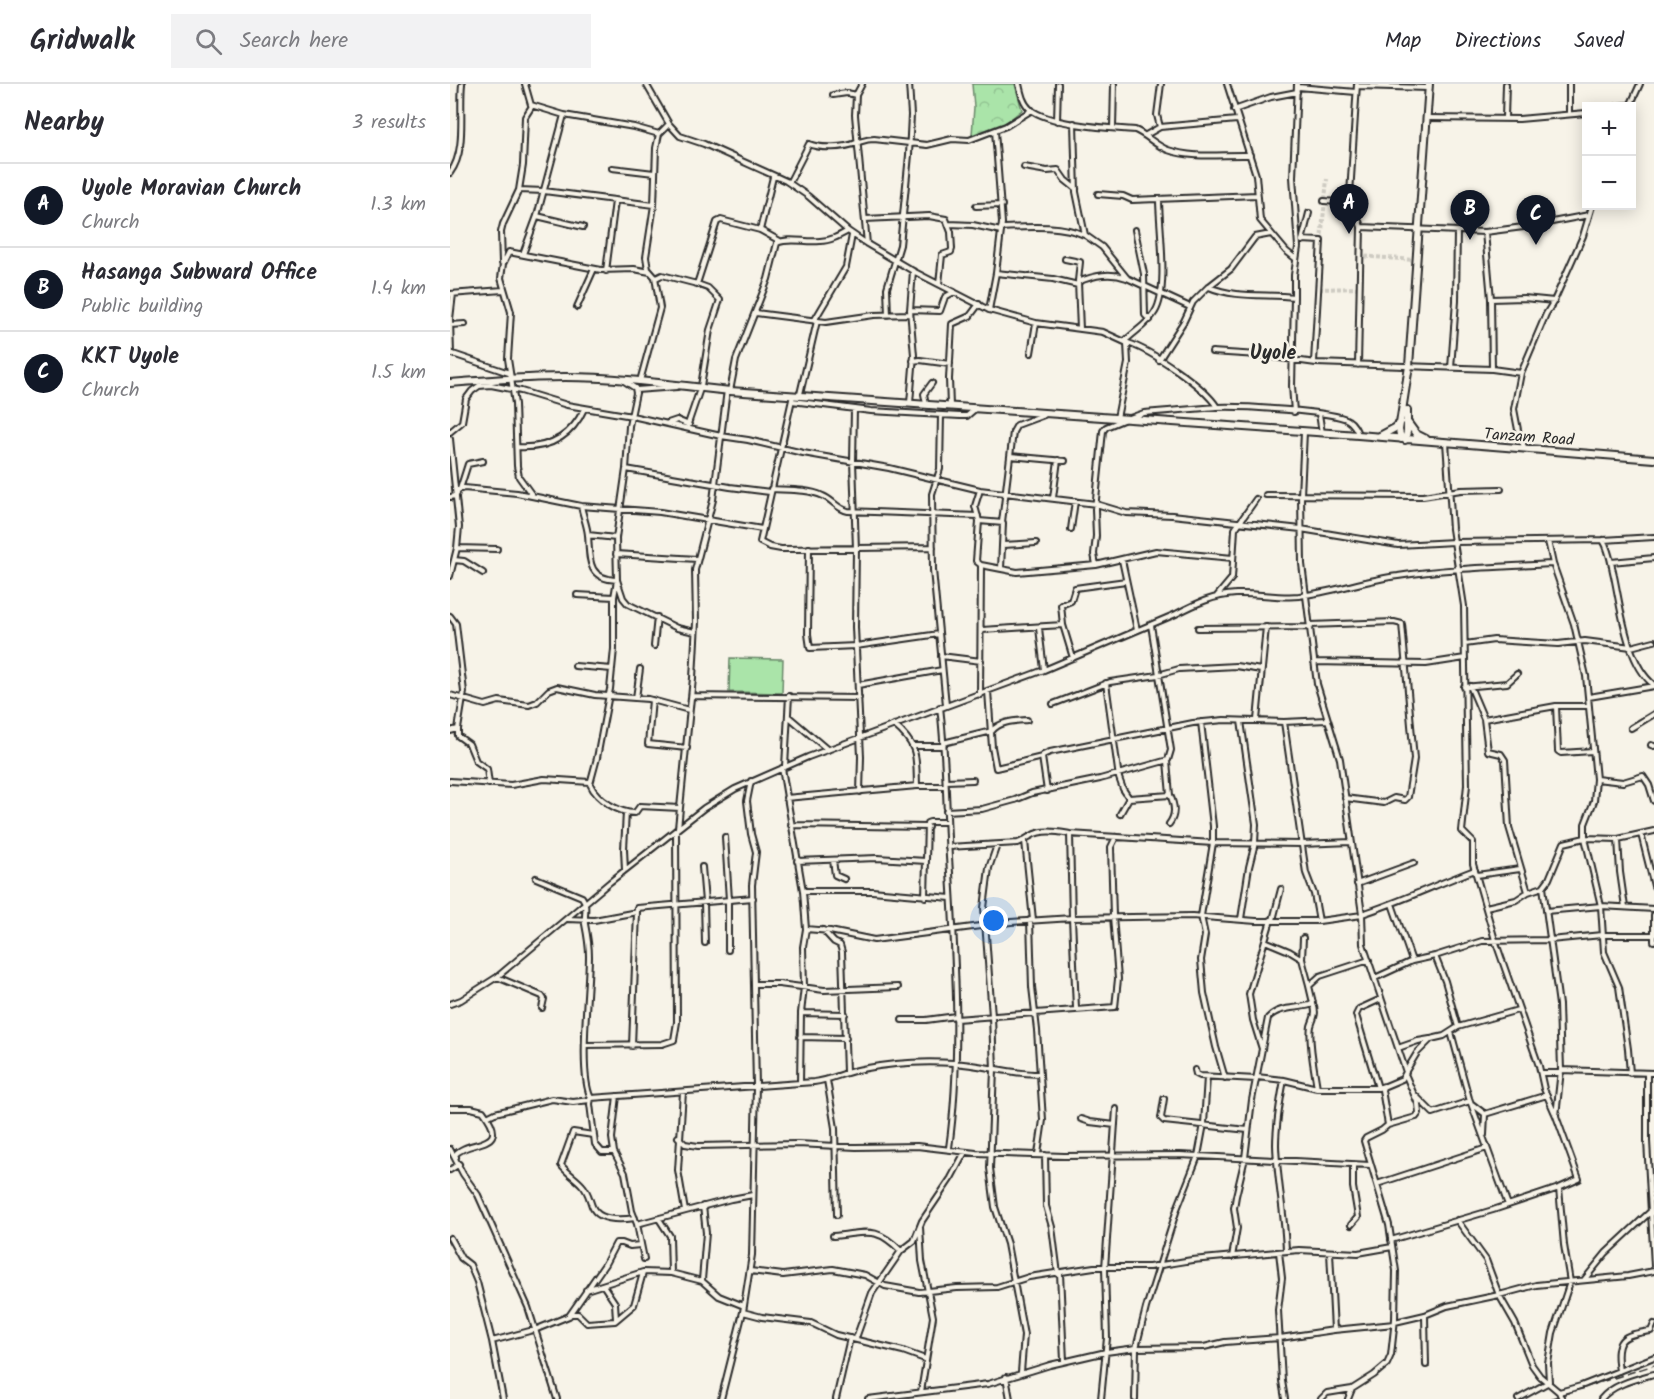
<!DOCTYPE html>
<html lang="en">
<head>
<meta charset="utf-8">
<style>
	:root { --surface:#fff; --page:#f2f2f3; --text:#2b2b33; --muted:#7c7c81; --line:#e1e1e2; --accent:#111827 }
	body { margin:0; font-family:Kalam,sans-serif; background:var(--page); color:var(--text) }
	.controls { position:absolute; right:18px; top:18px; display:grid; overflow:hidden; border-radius:0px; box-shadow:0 3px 15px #0003 }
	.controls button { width:54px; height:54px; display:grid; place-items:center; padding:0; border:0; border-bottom:2px solid var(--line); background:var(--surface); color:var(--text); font:30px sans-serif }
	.you { position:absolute; left:544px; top:837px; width:21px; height:21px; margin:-15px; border:4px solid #fff; border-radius:50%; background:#1a73e8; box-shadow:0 0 0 9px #1a73e833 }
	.badge { display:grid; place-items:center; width:39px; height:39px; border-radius:50%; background:var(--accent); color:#fff; font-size:20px; font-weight:700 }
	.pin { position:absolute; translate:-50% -50px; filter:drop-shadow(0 2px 3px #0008) }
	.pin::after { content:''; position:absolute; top:32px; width:21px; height:18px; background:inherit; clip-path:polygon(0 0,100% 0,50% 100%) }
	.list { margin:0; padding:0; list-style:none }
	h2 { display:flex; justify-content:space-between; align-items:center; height:78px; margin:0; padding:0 24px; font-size:26px }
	h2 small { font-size:20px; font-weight:400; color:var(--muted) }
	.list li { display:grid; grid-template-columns:39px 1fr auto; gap:18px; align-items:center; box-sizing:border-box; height:84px; padding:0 24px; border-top:2px solid var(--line) }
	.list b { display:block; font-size:22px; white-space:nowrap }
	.list p { margin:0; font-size:20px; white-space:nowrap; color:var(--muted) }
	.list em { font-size:20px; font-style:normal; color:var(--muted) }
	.icon { flex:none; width:33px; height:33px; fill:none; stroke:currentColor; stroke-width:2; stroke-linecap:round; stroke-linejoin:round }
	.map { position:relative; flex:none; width:1204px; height:1315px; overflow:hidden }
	header { display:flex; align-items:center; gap:36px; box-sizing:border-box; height:84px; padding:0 30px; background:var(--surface); border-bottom:2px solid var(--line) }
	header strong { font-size:28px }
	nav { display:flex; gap:33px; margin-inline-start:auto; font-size:21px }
	.search { width:420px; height:54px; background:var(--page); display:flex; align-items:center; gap:15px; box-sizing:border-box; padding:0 21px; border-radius:0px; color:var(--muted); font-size:22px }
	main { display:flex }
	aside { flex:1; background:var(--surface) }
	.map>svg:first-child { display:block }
</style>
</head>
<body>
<header>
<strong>Gridwalk</strong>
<div class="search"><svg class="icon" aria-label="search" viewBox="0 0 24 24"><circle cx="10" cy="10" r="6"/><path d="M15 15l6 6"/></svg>Search here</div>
<nav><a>Map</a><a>Directions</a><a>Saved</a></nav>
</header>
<main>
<aside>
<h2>Nearby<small>3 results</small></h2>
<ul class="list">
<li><span class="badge">A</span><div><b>Uyole Moravian Church</b><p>Church</p></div><em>1.3 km</em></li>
<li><span class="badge">B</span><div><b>Hasanga Subward Office</b><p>Public building</p></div><em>1.4 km</em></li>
<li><span class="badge">C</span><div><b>KKT Uyole</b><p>Church</p></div><em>1.5 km</em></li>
</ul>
</aside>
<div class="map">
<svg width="1204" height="1315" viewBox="0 0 1204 1315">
	<defs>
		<pattern id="park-crowns" width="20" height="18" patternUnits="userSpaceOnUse" patternTransform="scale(1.5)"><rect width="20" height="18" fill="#aae4a9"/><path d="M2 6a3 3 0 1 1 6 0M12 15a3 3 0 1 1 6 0" fill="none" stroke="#92c492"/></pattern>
	</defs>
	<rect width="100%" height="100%" fill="#f7f3e8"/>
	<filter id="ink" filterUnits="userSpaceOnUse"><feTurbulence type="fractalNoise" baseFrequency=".0167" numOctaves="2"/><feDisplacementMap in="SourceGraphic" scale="12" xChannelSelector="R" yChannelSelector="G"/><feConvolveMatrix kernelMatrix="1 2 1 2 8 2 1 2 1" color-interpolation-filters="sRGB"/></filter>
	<g filter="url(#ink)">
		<path fill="#aae4a9" stroke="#6a886a" stroke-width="1.5" d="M280,574L333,575L332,609L279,608Z"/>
		<path fill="url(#park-crowns)" stroke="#6a886a" stroke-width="1.5" d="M522,0H565L572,26L557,38L522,51L524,23Z"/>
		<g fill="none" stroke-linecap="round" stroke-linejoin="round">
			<path stroke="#cecbc2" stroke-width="4" stroke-dasharray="4 2" stroke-linecap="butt" d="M871,157L877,95
				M909,172L965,176
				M869,205L909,204"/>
			<defs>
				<path id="minor" d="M75,0L81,21L114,31
					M196,0L219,40
					M412,0L406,11L405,31L417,160
					M569,0C571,9 573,19 580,25C600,41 659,44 685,46C697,51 706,62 718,66C744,75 773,70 800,71
					M777,0L806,91L810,136L836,167L846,175
					M907,0L900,110L911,143
					M1119,0V30
					M907,2L978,4
					M848,3L906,8
					M383,11L397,9L406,11
					M1168,22L1181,21
					M1180,22L1190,0
					M784,26L821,13L847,8
					M977,34L1069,35L1136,29
					M1055,34L1056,0
					M607,37L608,0
					M624,39L626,108L635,151L652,163L677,194
					M710,43L707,31L711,0
					M663,44L664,0
					M696,51L710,43L787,36
					M574,83L597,87L608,86L615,96L626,105
					M162,84L204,89
					M0,89C17,67 9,27 12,0
					M339,99L359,60C370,65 395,64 406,59C413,57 416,55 424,55L477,61L502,55L519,56L556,42L582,26
					M69,106L94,107L204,121
					M648,110L673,112L682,116L807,111
					M874,117L902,119
					M526,122L552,121
					M87,132L133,143
					M415,135L479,132L496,135L501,148L502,165L501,168L492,171L489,200
					M499,140L523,141L551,147
					M551,144C577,143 611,140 634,151
					M310,146L323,93
					M685,146L694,190L695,231L700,236
					M1035,148L1041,215L1042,285
					M852,156L871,157L864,278
					M852,157L859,129
					M73,170L87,132L114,31L184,43L209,50
					M615,175L630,178L628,197
					M52,179L51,148L53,140L69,106L73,81L75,33L82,22
					M156,187L165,117
					M546,189L603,195L628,201
					M206,194L212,191L247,200L267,138L271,136L310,146L330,157
					M759,203C784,214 816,210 844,213
					M0,210L53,206
					M1041,215L1074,214L1104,217
					M127,223L144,185
					M460,226L490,227L495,213L504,208
					M539,226L546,189L552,139L545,47
					M306,229L376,238L424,231L460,230
					M438,231L437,204L450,161L459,71L461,31L459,0
					M364,237L396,183L402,151
					M0,241L15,240
					M630,245L628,198C645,191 660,188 677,194L740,223
					M675,257C685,247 698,240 705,228C719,206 709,143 709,115
					M678,259C702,267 754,302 767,323C788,322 884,327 898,336C903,339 907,346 908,351
					M762,268L808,271L866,279L1042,285L1071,289
					M0,269L59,289
					M581,269L586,239
					M1,270L0,235L3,210
					M709,276L734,237L743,218L758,203L781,185L805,153L821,150
					M463,277L470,276L500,280
					M908,281L911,143L1035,148L1081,142L1139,131
					M1001,284L1006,217L1007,147
					M174,297L185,304L186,309L179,342L176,385L166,454L167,496L164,513V565L160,605L147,674L140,700C147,716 169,729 185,729L190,722L230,724
					M190,297L210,224L205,193L198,185L196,173L204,121L206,64L209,50L219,40L230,52L254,60L336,97L358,112L398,147L417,160L463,187L539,226L586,239L653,248L677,259L678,279L667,334
					M186,306L227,303
					M280,307L286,276L318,195L327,159C339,153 357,159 370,157C380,157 389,152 398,147
					M350,310L367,237
					M343,311L310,458L320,463L331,465L483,463
					M342,317L421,327L510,332H517L525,325
					M460,319L464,271L460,226L463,187
					M476,320L474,310L482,299
					M500,322L499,295L502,240L520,232L529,220
					M404,325L403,377L406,465L405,543L411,673L410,708
					M844,328L842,302L844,213V191L848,163L843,93L847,0
					M869,330L872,349
					M491,331L490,385L482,410L483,486L496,621
					M677,335L694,329L767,323
					M218,339L227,336L239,341
					M238,340L251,302L260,246L270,216L258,204L247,200
					M0,348L12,338L16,315L22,307L29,302L41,301L71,307L117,321L182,332L271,352L298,356L353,369L439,384L530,406L646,420L676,429L722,431L851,445L948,461L1004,458L1153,456L1204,453
					M854,348L851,411L852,480L867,600L890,675L912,830L913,860L956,988L952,995L933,1003L932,1006L938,1041L932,1046L916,1054L914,1057L939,1141L946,1187L945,1235L941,1271L937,1280L924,1291L902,1305L898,1315
					M0,355L9,443L7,464L0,492
					M996,358L1002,445L1014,522L1017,701L1012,747L1023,758V780L1045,856L1089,982L1094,1005L1106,1032
					M67,363C98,365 121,354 134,325
					M1075,365L1069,351L1064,325L1071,289L1096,230L1104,217L1133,152L1142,122
					M560,372L615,377
					M176,385L280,403L320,408
					M10,405L18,380L33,377
					M321,405C338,406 358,405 373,412C383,416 387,425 398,427L528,432
					M530,406L525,422L529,437L526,477L531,481L567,488L646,481L706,467L783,474
					M82,411L69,393L67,382L65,320L58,275L61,228L51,194L53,180L59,168L151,186L184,185L200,188
					M816,411L973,412L1011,406L1051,405
					M0,413L6,412L8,406L14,404L67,409L131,422L210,428L312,445
					M603,414L608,376
					M131,422C133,432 137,441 138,451C140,474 136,495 167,496L173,514L178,520L227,544L245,548
					M529,437L553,439L551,485
					M552,438L563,348L567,341L594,331
					M621,445L625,417
					M138,451L166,454
					M1153,456C1160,467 1161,480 1164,492C1171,525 1177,580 1204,601
					M1098,457L1103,480L1124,540L1136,592L1146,695L1144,717L1135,740V754L1151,822L1154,868L1169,903L1178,965L1180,989
					M553,461L586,459
					M7,464L47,465
					M359,464L358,550L360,564L406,562L489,550
					M166,470L247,475
					M4,476L14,477L33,489
					M672,476L687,546
					M1161,478L1204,474
					M646,481L644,470L646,452L645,425L653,347L656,343L673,336
					M127,511L164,513
					M767,512L782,494L785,445L806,415
					M0,532L6,540L14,608L8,645L0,647
					M860,541L944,538L952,540L964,675L958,713L955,716L944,714L934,719L895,714
					M589,544L594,586
					M748,544L861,543
					M532,546L613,541
					M1015,560L1044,556L1108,560L1135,557L1181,563L1204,557
					M204,562L207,533
					M491,572L531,577
					M623,574L613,541L611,521L621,517L625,504L676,497
					M864,578L976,580L1015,574
					M125,582L162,585
					M656,599L669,694L673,705L679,714L720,711L717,677
					M408,601L492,586
					M1020,602L1034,635
					M1014,603L1057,599L1067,590
					M538,607L542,663L546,684L592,673
					M0,611L35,621L49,617L79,621L87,618L99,606L107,603L145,611L198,615L239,626
					M530,611L531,481
					M242,612L409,614
					M1139,613L1204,602
					M186,614L190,585
					M202,616L198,660L237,664
					M603,620L660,598L708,591L729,585L786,582L811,586
					M1106,622L1108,667L1111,669L1143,667
					M490,623C496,673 496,723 499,773C505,869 512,969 499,1064
					M338,632L378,666
					M807,636L816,543
					M751,638L763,742V759L751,832L755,851L751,876L754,909L766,963L775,994
					M834,638L856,789L864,810L869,837
					M444,641C469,662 466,672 467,702
					M1181,644L1204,630
					M8,645V652L19,660L26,677L37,685L39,700
					M493,659L542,647C550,637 565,637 577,636
					M1201,661L1204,662
					M463,662H493
					M335,682L339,612
					M332,684L353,807L356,845L380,847L424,856L561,838L622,834L742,832L806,837H869L912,831
					M1146,695L1173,698L1193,692L1199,701L1204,717
					M0,697L61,701L94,695L140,698
					M496,697L523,696
					M597,707L592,673L593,671L600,668L743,639L774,636L834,638L877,636
					M336,714L467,702H496
					M496,727L532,725L565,716L582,709L650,695L718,676L721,666L701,541
					M670,730L679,714
					M719,740C726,731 725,722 720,711
					M341,741L478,743
					M228,744L243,594L246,538L245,486L263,416L277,306
					M620,750L622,834L626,924
					M1191,750L1204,802
					M275,753L279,816
					M1168,755L1170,788L1175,823
					M575,757L583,836
					M547,761L539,784L534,824L542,932L544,986L540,1084L545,1123L557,1160L574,1251L571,1288
					M498,763L568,759C574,757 576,754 581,752C592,745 608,748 620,750L763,759L852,760L901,758
					M383,776L385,791L394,795
					M347,777L427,774L476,777
					M252,783L255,818
					M175,786L174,765L176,728
					M1027,791L1070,785
					M86,794L132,813C138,821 134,830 135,840C137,850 139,861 139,872C139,904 128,989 141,1014L364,998C381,996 395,988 412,985C441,979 474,977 504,979C533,981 560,990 590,990
					M907,800L964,779
					M353,807H422L501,814
					M1078,808L1059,743L1055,676L1051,670L1038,667L1034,635L1106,622H1139
					M475,813L477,739L480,738H497
					M278,816V866
					M254,818L255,859
					M942,820L962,877
					M1036,823L1066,816L1078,808L1093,803L1099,795L1114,759L1135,754L1168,755L1204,747
					M1096,827L1151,822L1204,825
					M912,830C950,818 987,800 1025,786
					M1204,831V857
					M117,835L144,836L187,828V824L303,814
					M791,835L799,783L805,759L806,740L791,637
					M580,836L582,903L587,946L593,1036L588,1070
					M823,836L831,805
					M373,846L384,858L390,861L392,868L396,988
					M853,854L852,875L859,901
					M815,857L839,867L852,875
					M985,872L995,897L1008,943
					M47,893L92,912L94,915L92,924
					M925,894L962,877L985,872L1032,857L1100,856L1152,851H1204
					M304,900H329L374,906L448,903
					M0,920L11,916L47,893L160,798L254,724L285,705L358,673L594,586L726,530C745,520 764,511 786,510C807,509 828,514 849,512C883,508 915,496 948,492C999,484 1051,483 1103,480
					M863,920C867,929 864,933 861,942C858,958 865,988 867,1004
					M351,929L395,930
					M506,935L665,923L668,895L663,832L661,763L666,753
					M452,936H476L506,932
					M1001,948L1019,1014L1058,1121
					M350,953L396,954
					M136,961L212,960L224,956L227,938L226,746
					M182,962L187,828
					M948,964L968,957L980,955
					M812,965L803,936L799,910L821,836
					M745,986L746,990L750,992L806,995
					M1111,986L1204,989
					M956,987L967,969L981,955L994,952L1008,943L1068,926
					M1091,989H1111
					M1197,990V1057L1204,1182
					M807,993L834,996L867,1004H928L934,1002
					M377,996L385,1044L387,1131
					M834,996C830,1017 826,1039 826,1061C827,1096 835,1131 836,1167
					M350,999L351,929L354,903L353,863L356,845
					M928,1004L906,931L909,925L931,915
					M233,1008L228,1086L235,1127
					M965,1011L983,1029L1020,1017
					M141,1014L140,1020L145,1060L152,1068H164L175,1089L182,1127L187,1140L194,1175
					M714,1015L711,1034L714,1037L798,1046
					M1022,1020L1035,1030
					M0,1024H21L33,1027C63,1067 18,1054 5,1071L6,1073
					M37,1033L45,1029L102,1015L123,1018L140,1016
					M631,1035L640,1038L665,1041
					M938,1041L966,1033L969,1029L968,1020L956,992
					M143,1051L123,1048L111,1081C117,1089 126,1094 132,1101C138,1107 139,1114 142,1122C148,1138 171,1136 185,1134
					M1034,1051L1035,1030L1097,1011
					M228,1053L235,1060L248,1062L348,1060L406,1063L467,1062L526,1069L614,1072L730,1071L920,1081
					M0,1065L13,1090L28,1111L78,1223L107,1315
					M164,1068L162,1054L167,1012
					M595,1071L596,1122L602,1143L608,1190
					M0,1086L9,1080
					M927,1100L1037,1064
					M209,1135L220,1152L221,1189
					M1007,1136L1036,1176L1049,1211L1065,1239L1082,1281L1090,1292L1109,1308L1112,1315
					M187,1140L281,1115L303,1111
					M901,1141L908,1133L903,1103V1081
					M470,1143L472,1177L483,1233L471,1308
					M383,1152C417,1149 425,1141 451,1167
					M0,1154L11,1174L20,1181L27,1198L42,1257L53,1315
					M941,1156L1043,1126L1109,1104L1129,1095L1106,1032L1111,986L1109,921L1093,803
					M829,1168L832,1194L828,1226L832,1297L835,1315
					M880,1168L884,1246
					M782,1173L787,1144L784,1124L786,1112L795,1074L802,1016L818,934C829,922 846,925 860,921L863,919L859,902L870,892L919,876
					M300,1187L333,1191L383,1185L415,1191L435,1202L469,1208L507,1204L547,1203L579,1193L644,1183H699L742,1176L849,1166L908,1169L942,1163
					M610,1189L614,1277
					M252,1196L256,1149L253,1122
					M1134,1196L1156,1169L1200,1128
					M153,1201L165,1219L166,1235
					M136,1206L193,1188L221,1189L252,1197L269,1212L294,1222
					M293,1228L312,1233L361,1239L386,1251L453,1267L475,1275
					M122,1230H128L137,1239L165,1237L184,1221L193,1189
					M975,1231L976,1281
					M945,1238L975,1231L997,1222L1049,1211L1086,1201L1178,1192L1204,1187
					M406,1254L422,1209L451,1167L464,1157L472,1137L501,1094L515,1068
					M42,1257L87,1245L119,1232L155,1180L166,1159H172L180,1162L190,1161
					M1169,1287C1164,1255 1171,1251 1201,1247L1204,1240
					M556,1293L560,1315
					M1109,1308L1131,1302L1204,1273
					M271,1315L293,1228L302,1171L306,1002L302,801L306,768L301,750L297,717L301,697
					M386,1315L400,1254
					M418,1315L538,1300L600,1281L656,1268L686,1264L754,1263L775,1258L830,1254L884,1246L944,1240
					M651,1315L657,1254L655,1184L666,1025
					M685,1315L686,1264L696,1224L727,1125L748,1072L754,1040L757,993
					M871,1315L877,1309L902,1305
					M1068,1315L1099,1298L1098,1279L1103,1249L1120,1198L1114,1161L1109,1104
					M1151,1315C1163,1300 1186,1295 1204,1290"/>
				<path id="highway" d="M0,299C38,296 76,293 115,293C170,293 225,301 280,307L908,351L1204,375
					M958,339L966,350L976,355
					M930,352L945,344L951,338
					M951,355L949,346L959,282L979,0
					M955,356L957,348V326"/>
			</defs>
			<use href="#minor" stroke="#2b2b2b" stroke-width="8"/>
			<use href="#highway" stroke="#2b2b2b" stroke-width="10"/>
			<use href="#minor" stroke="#f7f3e8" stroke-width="4"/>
			<use href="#highway" stroke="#f7f3e8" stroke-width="6"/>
			<path stroke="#2b2b2b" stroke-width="1.5" stroke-dasharray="9 4.5" stroke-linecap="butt" d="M1099,1315L1204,1281"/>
		</g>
	</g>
	<g text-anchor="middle" stroke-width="5" stroke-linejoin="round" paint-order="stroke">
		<g font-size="16" fill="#2b2b2b" stroke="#f7f3e8">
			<text transform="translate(1079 352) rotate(4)" y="6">Tanzam Road</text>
		</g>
		<g font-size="20" font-weight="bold" fill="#2b2b2b" stroke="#f7f3e8">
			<text x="823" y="275">Uyole</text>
		</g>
	</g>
</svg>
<div class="controls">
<button>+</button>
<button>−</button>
</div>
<div class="you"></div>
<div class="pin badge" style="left:899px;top:150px">A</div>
<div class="pin badge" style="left:1020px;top:156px">B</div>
<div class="pin badge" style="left:1086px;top:161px">C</div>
</div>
</main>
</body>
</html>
